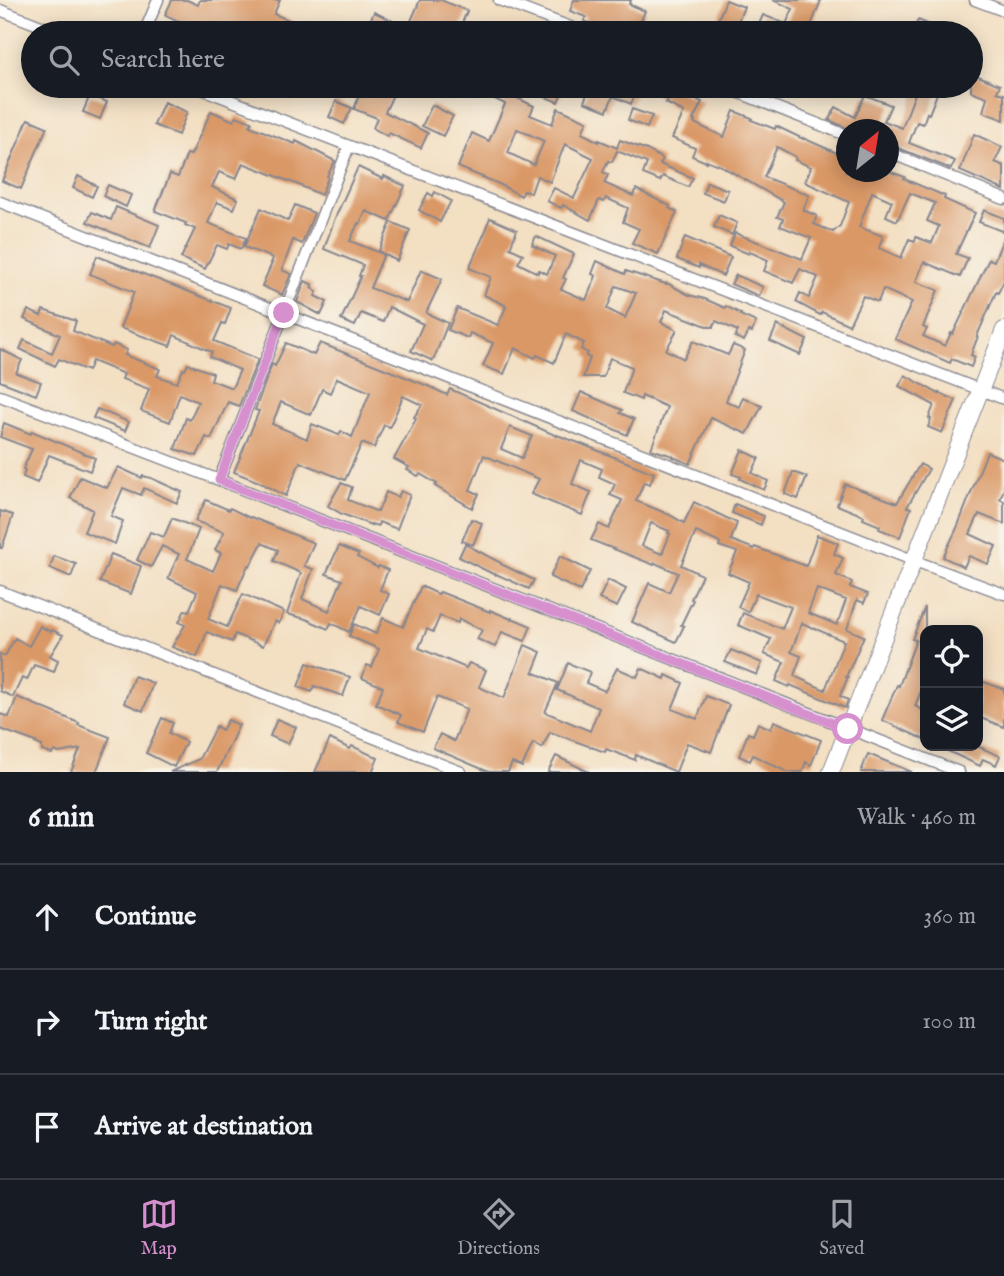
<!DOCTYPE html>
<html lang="en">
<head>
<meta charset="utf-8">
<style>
	:root { --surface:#171b24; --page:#20242c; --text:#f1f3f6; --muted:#9ea1a6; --line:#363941; --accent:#d690ce }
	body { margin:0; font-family:"IM FELL English",serif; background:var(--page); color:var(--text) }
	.controls { position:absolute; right:21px; bottom:21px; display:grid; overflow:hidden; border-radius:14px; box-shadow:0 4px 18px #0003 }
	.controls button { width:63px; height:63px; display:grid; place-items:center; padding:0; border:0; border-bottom:2px solid var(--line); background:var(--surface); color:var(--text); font:35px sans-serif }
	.compass { position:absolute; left:836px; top:119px; width:63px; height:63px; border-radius:50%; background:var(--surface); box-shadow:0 4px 18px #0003; rotate:30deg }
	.stop { position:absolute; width:21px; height:21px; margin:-16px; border:5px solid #d690ce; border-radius:50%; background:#fff }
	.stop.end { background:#d690ce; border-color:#fff; box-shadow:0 2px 7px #0008 }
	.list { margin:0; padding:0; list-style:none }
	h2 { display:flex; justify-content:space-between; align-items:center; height:91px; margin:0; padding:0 28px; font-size:30px }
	h2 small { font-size:23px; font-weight:400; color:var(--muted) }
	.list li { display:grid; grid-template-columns:46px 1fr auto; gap:21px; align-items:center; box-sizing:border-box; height:105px; padding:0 28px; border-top:2px solid var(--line) }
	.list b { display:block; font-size:26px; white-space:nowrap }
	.list em { font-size:23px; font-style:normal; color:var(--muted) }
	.icon { flex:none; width:38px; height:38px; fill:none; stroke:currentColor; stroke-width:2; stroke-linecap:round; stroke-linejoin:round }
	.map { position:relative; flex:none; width:1004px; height:772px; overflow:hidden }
	.search { position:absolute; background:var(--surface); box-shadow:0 4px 18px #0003; left:21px; right:21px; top:21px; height:77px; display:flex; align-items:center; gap:18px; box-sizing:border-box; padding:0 24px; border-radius:38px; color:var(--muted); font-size:26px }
	.sheet { height:406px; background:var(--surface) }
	nav { display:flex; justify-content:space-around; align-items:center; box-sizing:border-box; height:98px; border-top:2px solid var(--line); background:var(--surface); font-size:19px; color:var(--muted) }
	nav a { display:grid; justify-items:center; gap:4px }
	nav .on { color:var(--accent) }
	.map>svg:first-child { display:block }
</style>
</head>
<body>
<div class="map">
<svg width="1004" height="772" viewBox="0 0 1004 772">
	<rect width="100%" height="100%" fill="#f7f3e8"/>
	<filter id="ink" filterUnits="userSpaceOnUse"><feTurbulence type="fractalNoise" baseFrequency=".0143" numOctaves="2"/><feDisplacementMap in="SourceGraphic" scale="14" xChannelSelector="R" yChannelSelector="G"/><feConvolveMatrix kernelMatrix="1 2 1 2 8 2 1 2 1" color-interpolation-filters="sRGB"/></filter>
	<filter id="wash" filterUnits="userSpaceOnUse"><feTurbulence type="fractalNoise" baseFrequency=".00686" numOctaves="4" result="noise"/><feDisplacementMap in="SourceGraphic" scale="28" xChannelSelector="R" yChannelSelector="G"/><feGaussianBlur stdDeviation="1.57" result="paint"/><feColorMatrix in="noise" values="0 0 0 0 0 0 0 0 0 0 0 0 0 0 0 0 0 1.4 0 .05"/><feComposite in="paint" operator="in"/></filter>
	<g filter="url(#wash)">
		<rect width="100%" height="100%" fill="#f3dfc2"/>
		<g id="blocks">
			<path fill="#da9866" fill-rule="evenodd" d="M172,0H187L198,5L200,0H280L274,14L320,33H206L165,15Z
				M420,0H441L467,11L458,33H386L368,25L374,12L408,28Z
				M574,0H631L629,4L645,11L636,33H599L588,25L589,23L584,21L586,17L570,11Z
				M726,0L744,7L733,33H713Z
				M773,0H821L808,33H755L763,15L786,24L793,9Z
				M918,20L949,33H913Z
				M971,73L1000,85L997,92L1004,94V120L983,112L987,97L971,91Z
				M363,86H379L386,88L385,91L393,95L385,112L428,133L421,148L389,133L387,136L373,128L377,118L354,109Z
				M463,86H492L534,106L530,115L552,124L558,108L587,121L582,133L599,142V140L617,148L620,140L647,150L663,159L660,164L693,178L688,187L663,176L660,181L643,174L647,163L617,151L612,162L608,161L603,172L608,175L604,183L633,196L636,189L670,206L669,208L677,212L658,254L632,243L639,229L623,222L628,208L606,198L604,202L599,200L590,220L563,205L561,208L547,201L554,188L574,198L593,158L565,144L550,182L537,176L531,193L524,191L521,196L499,184L458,167L472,133L489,141L505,104L487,95L486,97ZM517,129L544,141L534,165L508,153Z
				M541,86H565L558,102L538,94Z
				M589,86H639L631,104L613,96L607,111L584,102L590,86Z
				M661,86H666L702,102L693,120L695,121L694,123L724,137L734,111L752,118L751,120L775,129L776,126L803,139V138L846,157V172H891L905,177L904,179L945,196L944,199L975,213L956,254L968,258L960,277L924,262L916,282L938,290L923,327L927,329L923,336L945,346L951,333L953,334L989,259L994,261L1004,237V281L998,293L996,292L977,336H978L971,355L975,357L971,367L952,359L950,363L895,339L912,302L883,289L878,302L863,296L849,325L822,312L820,315L796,302L800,293L809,298L818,277L800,269L793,283L764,271L768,260L750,252L749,254L730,246L735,233L802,259L811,238L780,226L783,219L777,217L784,202L721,166L706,160V162L692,156L695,148L672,138L684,112L666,103L668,100L657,96ZM777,147L796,157L795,160L811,167L805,182L849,202L840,226L833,232L814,224L817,216L803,210L809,195L764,177ZM872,192L892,201L886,216L897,221L910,193L935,203L927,221L939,226L932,243L916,237L915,241L909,239L901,258L879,248L883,236L859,227Z
				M918,86H940L929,114L927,113L923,124L917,122L909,143L955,161L951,169L888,144V130H851L829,120L836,107L855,117L865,95L891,105L884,121L902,128Z
				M90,95L107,102L100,119L83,112Z
				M336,101L352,108L344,124L329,117Z
				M164,102L187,112L178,135L154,125Z
				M432,105L453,116L443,136L422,126Z
				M632,109L652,116L647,128L628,120Z
				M211,111L234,121L236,116L252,122L250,126L295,144L296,141L335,161L327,176L328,177L321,195L301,186L243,163L236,179L219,172L212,187L238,199L234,209L217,202L208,223L246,238L241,249L229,244L227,249L217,245L205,269L181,258L195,229L185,225L186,223L155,211L170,174L178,177L187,154L191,155Z
				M28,119L47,127L21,189L2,181Z
				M974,134L1002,147L995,162L1004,166V190L960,171Z
				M358,167L383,179L384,176L405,186L389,221L366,211L360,224L358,223L350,241L383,254L379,251L391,222L410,230L397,261L384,254L370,288L407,302L421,270L442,279L426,313L448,323L433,361L411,351L423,324L389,307L383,322L361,313L355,326L341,320L361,276H359L363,265L324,249L335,218Z
				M78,176L97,186L92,197L73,188Z
				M707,182L728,190L724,201L703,193Z
				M108,185L131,195L126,207L103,196Z
				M435,192L451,201L440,222L419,210L428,193L433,196Z
				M295,205L314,213L302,244L293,240L282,270L291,274L282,295L262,286L272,263H271L273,258L244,247L261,208L288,221Z
				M116,207L159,225L150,248L87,222L92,212L111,220Z
				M984,210L1004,218V232L979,222Z
				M719,215L737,223L732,235L714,227Z
				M490,218L517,230L510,248L523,254L518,263L538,273L539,270L547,274L555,256L532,245L536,236L574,254L563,278L566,279L561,289L586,300L596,276L592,274L597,261L625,274L626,271L666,284L667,283L689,295L705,299L725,308L726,306L741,314L740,315L756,322L752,332L749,331L744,341L735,337L738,331L716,321L713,327H709L666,310L661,322L677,330L666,350L684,359L693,341L728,355L733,345L745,350L726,401L739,407L743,397L762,406L747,434L711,418L690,464L673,457V456L651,449L667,407L642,396L641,400L623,393L632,367L610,358L603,377H583L590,358L586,356L588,353L581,349L584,343L566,334L554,363L537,355L535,358L515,348L504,374L483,366L493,343L470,333L468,338L448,330L457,308L498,325L506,307H505V305L484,295L491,277L469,268L487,228L486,227ZM616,286L636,293L625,318L607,309Z
				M685,237L731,257L723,276L699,265V268L677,259Z
				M97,256L231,308L225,324L222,323L214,341L258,359L239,406L228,402L211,439L206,437L197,456L175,449L186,418L190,420L198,402L180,394L170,422L141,411L149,389L122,379L124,374L92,361L88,371L59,359L55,366L20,349L24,340L52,353L60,335L24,319L28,310L41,316L43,310L76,321L73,331L112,347L114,344L127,350L125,355L160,369L157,376L177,383L183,369L185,370L188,364L213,373L211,380L232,388L240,370L210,357L212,352L174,335L170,346L120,328L134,292L90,274Z
				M736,275L763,287L759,296L731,284Z
				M305,281L313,285L311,288L317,292L315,296L327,302L321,315L297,302Z
				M777,325L807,340L800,355L770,341Z
				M286,343L314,355L320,343L428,386L447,395L450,389L557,436V435L579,443L654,473L650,484L644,482L636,501L668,514L684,523L694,502L737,523L731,540L754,549L755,547L806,566L817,535L838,543L834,554L843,558L836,575L852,582L850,587L868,594L864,603L857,600L847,629L864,636L846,677H848L840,696L848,700L845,708L790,685L789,687L776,681L784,662L764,654L771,639L738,625L743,613L782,629L791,607L756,594L748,612L738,607L749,582L728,573L737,552L719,546L720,543L696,532L681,565L702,575L691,599L693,600L681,625L684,626L676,642L632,622L649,583L669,592L678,573L655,563L654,565L591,540L599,524L609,529L622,500L610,495L615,484L599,477L602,469L581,460L572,484L591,492L582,515L531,494L539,479L484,455L470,490L479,494L472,508L435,486L437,484L420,474L418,476L407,470L409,467L394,459L416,419L414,417L422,405L403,396L390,427L384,425L374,448L362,443L345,480L300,462L286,496L259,482L234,472L259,411L255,410L272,364L275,366ZM337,378L370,392L352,437L341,431L339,435L312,424L307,439L272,424L281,402L311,415L322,389L330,393ZM510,427L532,436L522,458L501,449ZM651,523L669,531L668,533L670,534L662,554L642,546ZM817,589L846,600L837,625L808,613ZM802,623L844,641L825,690L794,676L801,656L791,652Z
				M0,349L22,360L16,373L41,382L36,395L0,381Z
				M905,375L939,394V393L956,400L942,433L928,427L931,419L929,418L934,405L899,386Z
				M581,392L622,410L620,413L634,419L627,435L573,411Z
				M97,409L129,422L125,431L93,418Z
				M4,423L31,434L32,431L95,458L90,471L49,455L37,483L23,477L25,470L23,469L32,449L0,437Z
				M742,450L759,458L752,473L768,481L764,490L740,479L741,477L732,474Z
				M987,452L1004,459V489L1000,499L1004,501V524L979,514L970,534L996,546L988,564L969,556L964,567L943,557L957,528Z
				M920,464L929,469L907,507L911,508L900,537L879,529L880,526L863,519L864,516L837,505L845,484L897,503Z
				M118,467L142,478L143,476L151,478L182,492L177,503L144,488L141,495L123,488L111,516L123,521L115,544L84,532L93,510L70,498L80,477L107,488Z
				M793,472L807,477L798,499L785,494Z
				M341,483L352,487L348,500L378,512L386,492L398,497L401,491L410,495L397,529L379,522L378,526L371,524V525L342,514L328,506Z
				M206,500L229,510L230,508L250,518L251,517L314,543L304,566L313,569L302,599L329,611L342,580L326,574L339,546L359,554L357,557L378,568L379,566L388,570L380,590L389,594L380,615L361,606L349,632L331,623L328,629L306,619L287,614L301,573L274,561L278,550L262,543L250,566L248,565L237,590L222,584L208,619L227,627L243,594L284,612L279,623L275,621L263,646L235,634L232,642L207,632L197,657L172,647L185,625L179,622L185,610L189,611L197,592L168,578L179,554L162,546L151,567L137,560L150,532L164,537L172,518L199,529L187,559L213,571L221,553L215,550L224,532L195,521Z
				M735,504L764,516L761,525L732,513Z
				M0,511L13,515L2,548H0Z
				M471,519L482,523L473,545L462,541Z
				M465,544L501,563V564L534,580L529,589L496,574L495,575L459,557Z
				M111,554L141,566L131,594L100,582Z
				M54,556L76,564L71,577L50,568Z
				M560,556L590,571L580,591L550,577Z
				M608,580L626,589L617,607L599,599Z
				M421,586L438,594L440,592L490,612V610L511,619L512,618L531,626L525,641L502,632L495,647L477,639L482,630L459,619L458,623L440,616L433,632L427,629L419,648L466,668L469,663L486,670L479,687L504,698L525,645L541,652L533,672L558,683L545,712L590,731L599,708L557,690L568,663L590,672L586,683L605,691L617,668L637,677L641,668L665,679L666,675L683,683L672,709L697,719L706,696L729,705L711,752L687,743L676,772L636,755L635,760L606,749L605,752L550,732L542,748L533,743L522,767L512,763L508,772H489L433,748L440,734L454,741L467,709L437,697L423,732L398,722L401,715L376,704L383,687L362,678L367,665L372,667L379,649L349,636L354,624L376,634L383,618L403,627Z
				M925,607V681L915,706L925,711V740L882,720L897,685L899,686L916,640L912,639Z
				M40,626L51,632L52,630L63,635L50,656L58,660L54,672L34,665L27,680L22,678L13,697L0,691V654L5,656L15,638L29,646Z
				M731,650L762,663L757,675L725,662Z
				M307,663L350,677L343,696L314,686L312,692L298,687Z
				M134,676L153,683L143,711L124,703Z
				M978,680L1004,689V727L978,717Z
				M17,697L79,723L78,725L110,737L96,772H71L80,749L59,753L55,751L52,754L42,751V746L35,743L36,742L0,729V714L9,717Z
				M162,718L173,723L169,733L186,742L174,767L146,753Z
				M277,719L296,727L288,744L270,736Z
				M228,720L239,725L217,772H170L199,759L216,726L222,730Z
				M774,721L821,740L811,765L806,762L802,772H787L753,755L750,761L739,756L748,733L753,735L758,723L771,729Z
				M330,739L350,749L352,746L378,758L372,772H315Z
				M937,746H977L1000,756L996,765L983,759L980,766Z
				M868,754L912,772H861Z
				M556,756L589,772H548Z"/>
		</g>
	</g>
	<g filter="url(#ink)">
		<use href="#blocks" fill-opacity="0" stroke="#878790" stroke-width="2"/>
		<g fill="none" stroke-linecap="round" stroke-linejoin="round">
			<defs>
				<path id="street" d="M499,0L586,33
					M975,0L1004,11
					M0,10L59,33
					M144,33L158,0
					M194,86L1004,399
					M722,86L846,135
					M888,152L1004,199
					M0,202L915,561L1004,594
					M0,396L219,480L959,772
					M219,480L349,146
					M0,591L461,772"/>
				<path id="secondary" d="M831,772L1004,330"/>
			</defs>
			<use href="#street" stroke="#878790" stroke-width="13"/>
			<use href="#secondary" stroke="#878790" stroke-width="18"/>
			<use href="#street" stroke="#fff" stroke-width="10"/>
			<use href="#secondary" stroke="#fff" stroke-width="16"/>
		</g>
	</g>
	<g fill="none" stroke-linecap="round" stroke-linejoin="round" filter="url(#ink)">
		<path stroke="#d690ce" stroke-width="9" d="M284,313L219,480L848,729"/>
	</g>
</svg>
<div class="controls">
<button><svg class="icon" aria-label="locate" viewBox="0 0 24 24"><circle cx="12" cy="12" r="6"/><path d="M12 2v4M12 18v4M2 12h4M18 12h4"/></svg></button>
<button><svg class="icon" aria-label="layers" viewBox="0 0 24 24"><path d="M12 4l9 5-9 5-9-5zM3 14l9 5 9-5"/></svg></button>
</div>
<svg class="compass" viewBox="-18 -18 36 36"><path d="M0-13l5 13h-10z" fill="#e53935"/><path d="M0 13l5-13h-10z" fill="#9ea1a6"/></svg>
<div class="stop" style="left:848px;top:729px"></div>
<div class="stop end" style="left:284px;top:313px"></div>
<div class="search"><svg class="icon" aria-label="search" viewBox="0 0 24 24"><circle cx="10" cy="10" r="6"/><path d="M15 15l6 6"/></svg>Search here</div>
</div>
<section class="sheet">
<h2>6 min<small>Walk · 460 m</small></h2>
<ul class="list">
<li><svg class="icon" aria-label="ahead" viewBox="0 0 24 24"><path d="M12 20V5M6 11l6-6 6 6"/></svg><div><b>Continue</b></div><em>360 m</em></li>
<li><svg class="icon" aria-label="right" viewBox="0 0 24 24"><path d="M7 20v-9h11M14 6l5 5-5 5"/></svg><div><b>Turn right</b></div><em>100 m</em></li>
<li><svg class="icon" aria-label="arrive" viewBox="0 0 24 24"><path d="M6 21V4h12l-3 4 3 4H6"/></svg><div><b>Arrive at destination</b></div></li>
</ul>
</section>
<nav>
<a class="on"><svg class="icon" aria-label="map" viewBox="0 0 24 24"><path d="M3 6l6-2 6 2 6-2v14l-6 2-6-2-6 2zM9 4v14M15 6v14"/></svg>Map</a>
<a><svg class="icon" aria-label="directions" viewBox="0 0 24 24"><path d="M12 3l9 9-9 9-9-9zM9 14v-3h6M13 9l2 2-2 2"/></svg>Directions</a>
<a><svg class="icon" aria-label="saved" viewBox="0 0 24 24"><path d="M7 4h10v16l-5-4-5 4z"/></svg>Saved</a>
</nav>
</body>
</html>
